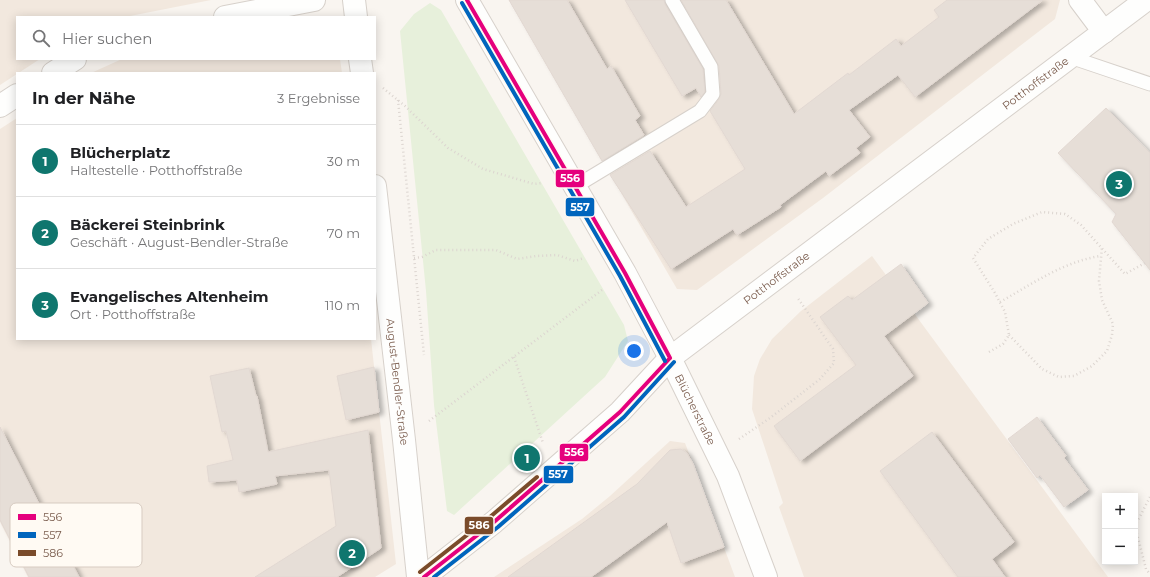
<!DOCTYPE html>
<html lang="de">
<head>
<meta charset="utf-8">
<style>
	:root { --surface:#fff; --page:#f2f2f2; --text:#202124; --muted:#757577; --line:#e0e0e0; --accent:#0f766e }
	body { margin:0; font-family:Montserrat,sans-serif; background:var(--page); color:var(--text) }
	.controls { position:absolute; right:12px; bottom:12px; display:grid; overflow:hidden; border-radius:0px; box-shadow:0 2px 10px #0003 }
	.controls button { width:36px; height:36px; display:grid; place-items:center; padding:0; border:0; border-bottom:1px solid var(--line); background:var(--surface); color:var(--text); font:20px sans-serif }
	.you { position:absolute; left:634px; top:351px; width:14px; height:14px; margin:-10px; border:3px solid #fff; border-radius:50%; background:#1a73e8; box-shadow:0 0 0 6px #1a73e833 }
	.badge { display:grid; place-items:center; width:26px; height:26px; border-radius:50%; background:var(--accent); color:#fff; font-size:13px; font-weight:700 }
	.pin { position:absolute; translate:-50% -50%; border:2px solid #fff; box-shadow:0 1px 4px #0006 }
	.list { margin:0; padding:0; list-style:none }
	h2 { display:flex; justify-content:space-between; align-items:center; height:52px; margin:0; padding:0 16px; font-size:17px }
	h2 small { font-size:13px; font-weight:400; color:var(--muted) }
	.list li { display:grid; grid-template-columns:26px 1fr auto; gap:12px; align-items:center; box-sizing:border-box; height:72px; padding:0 16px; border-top:1px solid var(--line) }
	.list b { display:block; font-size:15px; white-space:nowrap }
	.list p { margin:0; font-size:13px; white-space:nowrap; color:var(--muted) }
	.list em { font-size:13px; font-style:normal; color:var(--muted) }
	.icon { flex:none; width:22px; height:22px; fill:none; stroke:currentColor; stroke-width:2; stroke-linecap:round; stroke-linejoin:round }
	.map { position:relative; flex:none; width:1150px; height:577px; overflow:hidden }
	.search { position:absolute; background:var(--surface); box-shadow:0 2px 10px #0003; left:16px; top:16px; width:360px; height:44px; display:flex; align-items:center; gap:10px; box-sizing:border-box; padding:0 14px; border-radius:0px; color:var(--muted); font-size:15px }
	.panel { position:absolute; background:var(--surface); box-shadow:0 2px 10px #0003; left:16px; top:72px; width:360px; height:268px; border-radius:0px }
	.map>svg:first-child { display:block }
</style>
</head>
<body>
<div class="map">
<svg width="1150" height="577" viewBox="0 0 1150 577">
	<defs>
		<filter id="shadow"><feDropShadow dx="4.5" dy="2.5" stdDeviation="2" flood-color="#0004"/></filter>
	</defs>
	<rect width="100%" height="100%" fill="#f9f5f0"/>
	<path fill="#f2e8de" d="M0,0H211L125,17H17V59H40L0,85Z
		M509,0H1060L1055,19L823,198L697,290L677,289Z
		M122,59H340L342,73H91Z
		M17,118V339H371L396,564L375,577H28L0,522V129Z
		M872,256L1108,577H804L779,507L783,503L752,409L754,376L760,359L772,339L801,311Z
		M670,441L685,443L735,577H494L582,519L610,496Z"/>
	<path fill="#e7f0db" d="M430,3L441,10L624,325L628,341L605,377L454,515L447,511L434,405L426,291L400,31L414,14Z"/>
	<path fill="#e6ded7" stroke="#e2d8d2" filter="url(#shadow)" d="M509,0H567L607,69L611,66L640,116L635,120L644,135L641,137L602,161Z
		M625,0H664L665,4L703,69L705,92L701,97L696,88L682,96Z
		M681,0H726L794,114L848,73L849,75L896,39L901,46L939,17L934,10L947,0H1043L915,97L898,75L849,110L870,137L856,148L860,153L829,176L826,171L780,205L781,207L737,235L733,229L671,269L610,175L650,151L686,207L745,169L710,111L719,99L721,94L719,66Z
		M1106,108L1150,153V270L1112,222L1116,214L1058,153Z
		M901,264L928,303L884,336L913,376L800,461L774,426L856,365L820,317L848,296L852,300Z
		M374,367L379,412L346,420L337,376Z
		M249,368L256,396H257L268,452L368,430L381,548L337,577H255L336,526L329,470L275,476L277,484L239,492L237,480L209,482L207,466L233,460L226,431L222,432L210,376Z
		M1037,417L1066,456L1064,458L1088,490L1064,507L1040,475L1037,478L1008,439Z
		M0,427L55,535H57L79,577H29L0,520Z
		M932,432L1014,542L992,559L1005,577H958L880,471Z
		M681,449L687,453L693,464L724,547L681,563L667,522L591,577H508L637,484L670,450Z"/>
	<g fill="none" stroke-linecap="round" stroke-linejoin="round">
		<defs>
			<path id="service" d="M1070,57L1150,84
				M576,186L700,111L713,94L711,67L672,0"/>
			<g id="minor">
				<path d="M354,0L356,17"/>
				<path id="s1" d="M467,0L625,273L670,358L728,476L766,577"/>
				<path d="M1080,0L1104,32"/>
				<path d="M225,17L314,0"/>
				<path d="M360,59L362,73"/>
				<path d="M53,73L75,59"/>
				<path d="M0,106L17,95"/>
				<path id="s2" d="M375,186L404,440L418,577"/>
				<path id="s3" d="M424,577L494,522L620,412L670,358L1146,0"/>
			</g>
		</defs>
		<use href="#service" stroke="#d7d1cb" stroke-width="15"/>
		<use href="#minor" stroke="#d7d1cb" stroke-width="24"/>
		<path stroke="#dcd5d0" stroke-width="2.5" stroke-dasharray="1 3" stroke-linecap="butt" d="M383,88L405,106L448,148L483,169L534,184L542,183
			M398,100L424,355
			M414,258L422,257L436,250H496L517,259L536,256L557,255L575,261L584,258
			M1000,302C1032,284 1063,262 1100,256
			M1009,335L1042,369L1059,377L1074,376L1092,366L1107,351L1112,335L1113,324L1102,300L1099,281L1102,247
			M989,352L1003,344L1009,335L1005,312L995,293L973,258L988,239L1013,224L1042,212L1065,214L1081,225L1125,274L1145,263
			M514,357L543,443
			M429,421L602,290
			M739,439L770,418L820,379L834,363L833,349L797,297
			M1150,497L1135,526L1146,569L1150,574"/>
		<use href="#service" stroke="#fefefd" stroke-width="13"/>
		<use href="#minor" stroke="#fefefd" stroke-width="22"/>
		<defs>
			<path id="bus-1" d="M467,0L625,273L670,358
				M424,577L494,522L620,412L670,358"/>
			<path id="bus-2" d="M462,3L620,276L665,361
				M434,577L498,527L624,417L674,362"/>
			<path id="bus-3" d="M420,572L490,517L537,477"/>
		</defs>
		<use href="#bus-1" stroke="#fffaf3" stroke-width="7"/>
		<use href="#bus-2" stroke="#fffaf3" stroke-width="7"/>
		<use href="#bus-3" stroke="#fffaf3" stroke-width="7"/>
		<use href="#bus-1" stroke="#e5007d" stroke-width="4"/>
		<use href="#bus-2" stroke="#0065bd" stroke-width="4"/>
		<use href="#bus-3" stroke="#7a4b2a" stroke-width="4"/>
	</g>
	<g text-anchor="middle" stroke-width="3.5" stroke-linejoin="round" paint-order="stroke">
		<g font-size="11" fill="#7a5c4d" stroke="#fffaf3">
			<text dy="4" stroke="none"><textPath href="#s3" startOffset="787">Potthoffstraße</textPath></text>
			<text dy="4" stroke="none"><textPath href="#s3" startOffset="463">Potthoffstraße</textPath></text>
			<text dy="4" stroke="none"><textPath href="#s2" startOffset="197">August-Bendler-Straße</textPath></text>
			<text dy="4" stroke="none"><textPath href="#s1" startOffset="469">Blücherstraße</textPath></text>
		</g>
	</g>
	<rect x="10" y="503" width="132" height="64" rx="6" fill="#fffaf3" stroke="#d7cbc1" stroke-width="1"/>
	<rect x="18" y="514" width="18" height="6" fill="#e5007d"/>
	<rect x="18" y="532" width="18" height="6" fill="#0065bd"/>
	<rect x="18" y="550" width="18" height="6" fill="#7a4b2a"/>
	<g font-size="11" fill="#7a5c4d">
		<text x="43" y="521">556</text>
		<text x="43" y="539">557</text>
		<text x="43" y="557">586</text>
	</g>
	<g stroke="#fffaf3" stroke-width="1.5">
		<rect x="555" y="169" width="30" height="19" rx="4" fill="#e5007d"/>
		<rect x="565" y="197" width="30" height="20" rx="4" fill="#0065bd"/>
		<rect x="559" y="443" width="30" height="19" rx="4" fill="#e5007d"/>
		<rect x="543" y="465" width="31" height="19" rx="4" fill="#0065bd"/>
		<rect x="464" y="516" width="30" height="19" rx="4" fill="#7a4b2a"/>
	</g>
	<g font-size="11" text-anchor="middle" font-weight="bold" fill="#fff">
		<text x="570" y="182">556</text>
		<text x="580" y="211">557</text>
		<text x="574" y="456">556</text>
		<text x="558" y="478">557</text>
		<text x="479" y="529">586</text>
	</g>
</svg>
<div class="controls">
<button>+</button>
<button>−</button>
</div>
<div class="you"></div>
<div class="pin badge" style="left:527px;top:458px">1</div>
<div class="pin badge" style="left:352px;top:553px">2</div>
<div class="pin badge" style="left:1119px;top:184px">3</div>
<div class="search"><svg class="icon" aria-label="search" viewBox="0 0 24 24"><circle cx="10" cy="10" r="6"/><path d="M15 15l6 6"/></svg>Hier suchen</div>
<section class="panel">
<h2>In der Nähe<small>3 Ergebnisse</small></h2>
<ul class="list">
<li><span class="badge">1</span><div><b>Blücherplatz</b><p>Haltestelle · Potthoffstraße</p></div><em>30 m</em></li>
<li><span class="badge">2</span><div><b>Bäckerei Steinbrink</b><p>Geschäft · August-Bendler-Straße</p></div><em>70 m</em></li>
<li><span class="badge">3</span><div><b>Evangelisches Altenheim</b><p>Ort · Potthoffstraße</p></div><em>110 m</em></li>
</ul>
</section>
</div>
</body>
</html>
